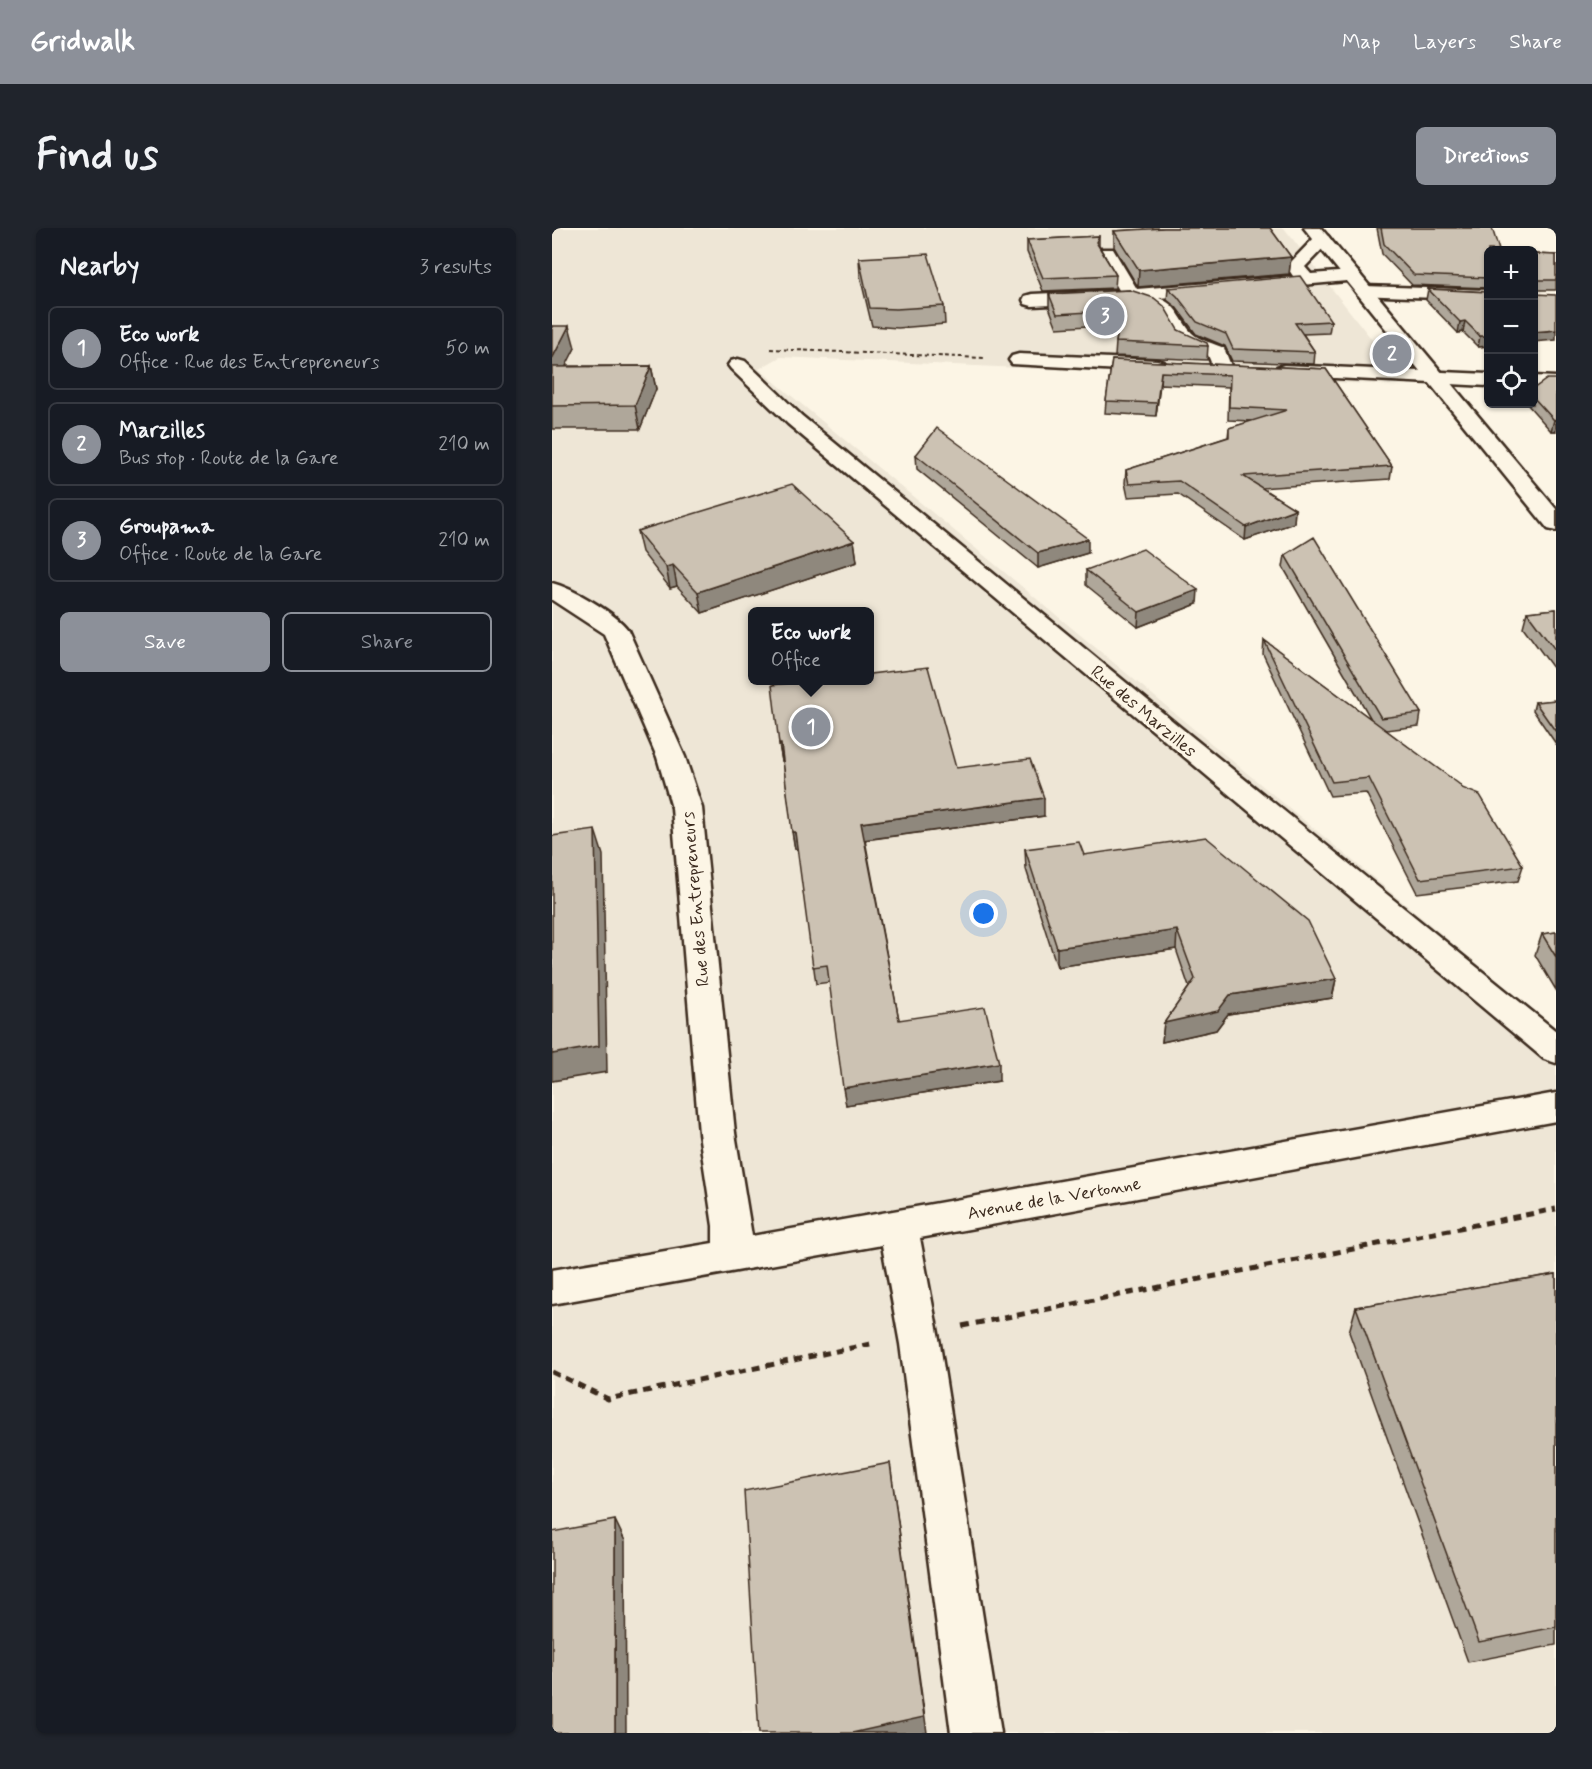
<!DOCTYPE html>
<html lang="en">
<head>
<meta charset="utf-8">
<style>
	:root { --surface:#171b24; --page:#20242c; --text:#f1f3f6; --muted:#9ea1a6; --line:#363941; --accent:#8c9099 }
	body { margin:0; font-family:Mynerve,sans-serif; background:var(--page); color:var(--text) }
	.controls { position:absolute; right:18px; top:18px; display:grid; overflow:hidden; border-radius:9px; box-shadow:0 2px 4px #0004 }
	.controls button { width:54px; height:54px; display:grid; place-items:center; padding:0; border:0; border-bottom:2px solid var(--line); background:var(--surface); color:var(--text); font:30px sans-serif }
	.you { position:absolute; left:432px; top:686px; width:21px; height:21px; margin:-15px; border:4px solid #fff; border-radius:50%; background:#1a73e8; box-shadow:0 0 0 9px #1a73e833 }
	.badge { display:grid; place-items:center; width:39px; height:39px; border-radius:50%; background:var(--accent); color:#fff; font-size:20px; font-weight:700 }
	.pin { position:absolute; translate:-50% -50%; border:3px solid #fff; box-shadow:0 2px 6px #0006 }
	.popup { position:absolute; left:196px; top:379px; width:126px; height:78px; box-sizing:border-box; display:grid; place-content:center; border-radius:9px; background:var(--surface); filter:drop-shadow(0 2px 4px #0005); font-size:20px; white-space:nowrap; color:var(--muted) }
	.popup b { font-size:22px; color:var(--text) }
	.popup::after { content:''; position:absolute; left:50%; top:100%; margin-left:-12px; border:12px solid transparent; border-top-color:var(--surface) }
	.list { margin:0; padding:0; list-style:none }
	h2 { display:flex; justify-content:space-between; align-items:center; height:78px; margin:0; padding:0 24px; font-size:26px }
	h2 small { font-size:20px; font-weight:400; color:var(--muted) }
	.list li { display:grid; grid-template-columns:39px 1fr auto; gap:18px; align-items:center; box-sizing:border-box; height:84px; margin:0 12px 12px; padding:0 12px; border:2px solid var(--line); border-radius:9px }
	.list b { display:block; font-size:22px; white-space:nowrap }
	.list p { margin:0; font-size:20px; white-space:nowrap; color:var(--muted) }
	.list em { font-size:20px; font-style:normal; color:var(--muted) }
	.actions { display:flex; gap:12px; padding:18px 24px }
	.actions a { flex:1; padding:14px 0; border:2px solid var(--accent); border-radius:9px; text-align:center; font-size:21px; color:var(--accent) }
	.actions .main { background:var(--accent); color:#fff }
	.icon { flex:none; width:33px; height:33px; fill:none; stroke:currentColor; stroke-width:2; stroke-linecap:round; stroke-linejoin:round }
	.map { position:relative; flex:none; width:1004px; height:1505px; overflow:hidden; border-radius:9px }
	header { display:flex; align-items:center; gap:36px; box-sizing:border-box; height:84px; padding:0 30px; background:var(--accent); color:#fff }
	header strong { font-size:28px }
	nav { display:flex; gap:33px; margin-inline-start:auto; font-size:21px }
	.intro { display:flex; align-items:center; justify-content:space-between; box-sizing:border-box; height:144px; padding:0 36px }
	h1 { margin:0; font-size:42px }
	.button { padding:15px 27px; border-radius:9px; background:var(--accent); color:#fff; font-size:21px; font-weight:700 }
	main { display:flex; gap:36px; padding:0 36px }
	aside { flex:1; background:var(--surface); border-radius:9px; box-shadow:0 2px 4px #0004 }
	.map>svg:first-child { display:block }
</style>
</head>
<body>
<header>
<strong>Gridwalk</strong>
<nav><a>Map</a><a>Layers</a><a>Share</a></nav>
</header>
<div class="intro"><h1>Find us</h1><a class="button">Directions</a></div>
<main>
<aside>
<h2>Nearby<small>3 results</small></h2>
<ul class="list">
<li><span class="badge">1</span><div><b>Eco work</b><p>Office · Rue des Entrepreneurs</p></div><em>50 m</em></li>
<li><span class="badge">2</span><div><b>Marzilles</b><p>Bus stop · Route de la Gare</p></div><em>210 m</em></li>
<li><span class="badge">3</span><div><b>Groupama</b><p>Office · Route de la Gare</p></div><em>210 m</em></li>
</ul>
<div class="actions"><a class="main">Save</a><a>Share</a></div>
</aside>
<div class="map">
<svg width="1004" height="1505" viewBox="0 0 1004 1505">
	<rect width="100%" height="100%" fill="#fcf5e5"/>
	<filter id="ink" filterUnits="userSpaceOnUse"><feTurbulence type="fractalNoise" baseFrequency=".0167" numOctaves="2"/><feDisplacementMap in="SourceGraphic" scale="12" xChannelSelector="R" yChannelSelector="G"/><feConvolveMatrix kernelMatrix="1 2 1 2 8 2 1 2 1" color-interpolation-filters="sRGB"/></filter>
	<g filter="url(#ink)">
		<path fill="#eee6d6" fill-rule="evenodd" d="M0,0H732L836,132L839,157L228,129L207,141L1004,801V1505H0ZM200,384H318V452H200Z"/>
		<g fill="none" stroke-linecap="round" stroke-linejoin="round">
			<defs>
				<path id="minor" d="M770,7L776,8L779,12L753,39L759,46L800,43L806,44L809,48L806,52L607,70C626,77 628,92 640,105C647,112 663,116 672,120L680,140L677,144H663L656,127L627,114L613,90L602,81L578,73L480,78L473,76L471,72L473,68L480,66L567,62L546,25L549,21H561L585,61L741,48L735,39L738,35L764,8Z
					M812,58L936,62V72L806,67L803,63L806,59Z
					M467,126L605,132L612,134L615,138L612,142L605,144L460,136L457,132L460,128Z
					M186,131L193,133L250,188L628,499L1004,803V835L992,831L236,196L179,141L176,137L179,133Z
					M732,137L936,146V158L725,147L722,143L725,139Z
					M981,148L1004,149V161L981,160Z
					M0,355C20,360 64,385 76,402L133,529L150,580L183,905L200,1008L1004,865V893L368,1010L388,1116L449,1505H399L348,1116L330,1017L0,1076V1042L161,1015V998L147,905L120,580L105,529L52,406L0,372Z"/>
				<path id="major" d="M752,0H769L1004,281V303L996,301Z"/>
			</defs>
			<use href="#minor" stroke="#3b2a1e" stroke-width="5"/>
			<use href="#major" stroke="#3b2a1e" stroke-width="5"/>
			<path stroke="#3b2a1e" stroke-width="2" stroke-dasharray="4 3" stroke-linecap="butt" d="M218,121L432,130"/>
			<path stroke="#3b2a1e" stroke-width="5" stroke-dasharray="8 6" stroke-linecap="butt" d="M410,1098L1004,981
				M0,1144L56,1171L323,1115"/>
			<use href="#minor" fill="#fcf5e5" fill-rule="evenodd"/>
			<use href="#major" fill="#fcf5e5" fill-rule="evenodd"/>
		</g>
		<path fill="#afa79a" stroke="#3b2a1e" stroke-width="1.5" d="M601,0H718L739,29L737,46L586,59L562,19V3L601,1Z
			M825,0H940L936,22V60L860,57L830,26Z
			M547,8V18L564,47L563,60L491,63L475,24V12Z
			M981,26L1004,27V62H982Z
			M307,30L392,78L393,96L346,100L320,98L308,48Z
			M616,60L779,93L777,105L751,106L763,124L762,136L680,133L673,118L644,106L624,79L615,72Z
			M876,61L936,64V118L926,119L911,104L906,105L874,72Z
			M578,62L626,102L656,118L655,132L563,128L564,114L567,96L505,100L497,79V66Z
			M0,98L23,120L13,138H99L104,161L88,201H0Z
			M560,132L774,141L840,238L838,251L709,260L743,281L742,295L693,312L626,266L576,269L573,255L574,242L676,209L677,200L700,193L676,192L677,159L608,156L604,188L553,185L554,173Z
			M1004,151V203H999L975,176H981V161Z
			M364,227L536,325L486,340L365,241Z
			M85,303L302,313L305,334L150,385L125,358L118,360L90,324Z
			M733,327L869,485L867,498L834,502L910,560L971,638L966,653L865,665L814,565L778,568L711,426L712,412L819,491L731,339Z
			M534,342L645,376L586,399L534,357Z
			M1004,381V444L971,399L975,384Z
			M1004,472V516L981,482L983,474Z
			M227,516L404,540L492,588L313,612L347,792L447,853L294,877L278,754L264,756L246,621H243L231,533H230Z
			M473,621L532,627L784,751L780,770L676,786L664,802L610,814L612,795L637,759L624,721L505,739L474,641Z
			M1004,704V762L983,727L990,706Z
			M1004,1046V1417L916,1434L797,1104L804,1079Z"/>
		<path fill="#8f887d" stroke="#3b2a1e" stroke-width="1.5" d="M739,29L737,46L586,59L587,42Z
			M913,93L911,104L906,105L908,94Z
			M17,98L23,120L0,166V131Z
			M1004,102V112L981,114V104Z
			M928,108H936V118L926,119Z
			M99,138L104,161L88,201L83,177Z
			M609,144L608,156L604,188L605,175Z
			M1004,191V203H999L1002,192Z
			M743,281L742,295L693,312L694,299Z
			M536,311V325L486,340V325Z
			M302,313L305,334L150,385L146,364Z
			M121,337L125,358L118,360L114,339Z
			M646,362L645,376L586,399L587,384Z
			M227,516H229L232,533H230Z
			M492,570V588L311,612L309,595Z
			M43,602L51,627L55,844L0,853V826Z
			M240,604H243L246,621H243Z
			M625,702L624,721L505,739V720Z
			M784,751L780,770L676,786L664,802L610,814L612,795L678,767Z
			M447,835V853L294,877L291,860Z
			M338,1235L375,1505H300Z
			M63,1292L73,1313L74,1505H63Z"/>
		<path fill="#ccc2b3" stroke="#3b2a1e" stroke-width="1.5" d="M612,0H718L739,29L587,42L562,3Z
			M829,0H940L947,22H936V50L862,47L832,16Z
			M547,8L544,14L564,47L491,50L475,12Z
			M376,26L392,78L344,81L318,80L307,30Z
			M981,26L1004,27V52H982V66L1004,67V102L981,104Z
			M748,48L779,93L743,95L763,124L681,121L674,106L645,94L625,68L616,60Z
			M876,61L936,64V108H928L913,93L908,94Z
			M578,62L602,70L612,78L626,102L655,115L656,118L564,114L570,82L505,86L497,66Z
			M0,98H17L0,131Z
			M560,132L774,141L840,238L691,248L743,281L694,299L627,253L577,256L574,242L677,209V200L735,182L677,179L678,147L609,144L605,175L554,173Z
			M99,138L83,177L0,178V139Z
			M995,151H1004V191L1002,192L981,169V161Z
			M385,200L536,311L486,325L364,227Z
			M240,256L302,313L146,364L121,337L114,339L85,303Z
			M762,309L869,485L829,490L733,327Z
			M591,321L646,362L587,384L534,342Z
			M1004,381V423L975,384Z
			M712,412L907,556L910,560L928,567L971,638L868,651L817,550L780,554Z
			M376,439L404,540L478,531L492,570L309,595L347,792L433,779L447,835L291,860L275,737L261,739L243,604H240L229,516H227L220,457L257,453H318V446Z
			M1004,472V504L983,474Z
			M43,602L47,818L0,826V608Z
			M654,609L756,693L784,751L678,767L666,783L612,795L643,751L625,702L505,720L473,621L527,614L532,627Z
			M1004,704V729L990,706Z
			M1004,1046V1399L927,1414L804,1079Z
			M338,1235L372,1489L300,1505H207L192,1263Z
			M63,1292V1505H0V1304Z"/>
	</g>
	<g text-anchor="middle" stroke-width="6" stroke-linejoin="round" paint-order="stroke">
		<g font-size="18" fill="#3b2a1e" stroke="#fcf5e5">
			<text transform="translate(592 483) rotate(40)" y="6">Rue des Marzilles</text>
			<text transform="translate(143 671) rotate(-95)" y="6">Rue des Entrepreneurs</text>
			<text transform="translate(502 970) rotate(-10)" y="6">Avenue de la Vertonne</text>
		</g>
	</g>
</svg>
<div class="controls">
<button>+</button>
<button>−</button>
<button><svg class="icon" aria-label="locate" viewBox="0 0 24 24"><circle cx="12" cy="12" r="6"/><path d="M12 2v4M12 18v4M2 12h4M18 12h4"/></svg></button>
</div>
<div class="you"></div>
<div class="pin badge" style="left:259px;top:499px">1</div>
<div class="popup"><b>Eco work</b>Office</div>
<div class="pin badge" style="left:840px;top:126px">2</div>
<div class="pin badge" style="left:553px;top:88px">3</div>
</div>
</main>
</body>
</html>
